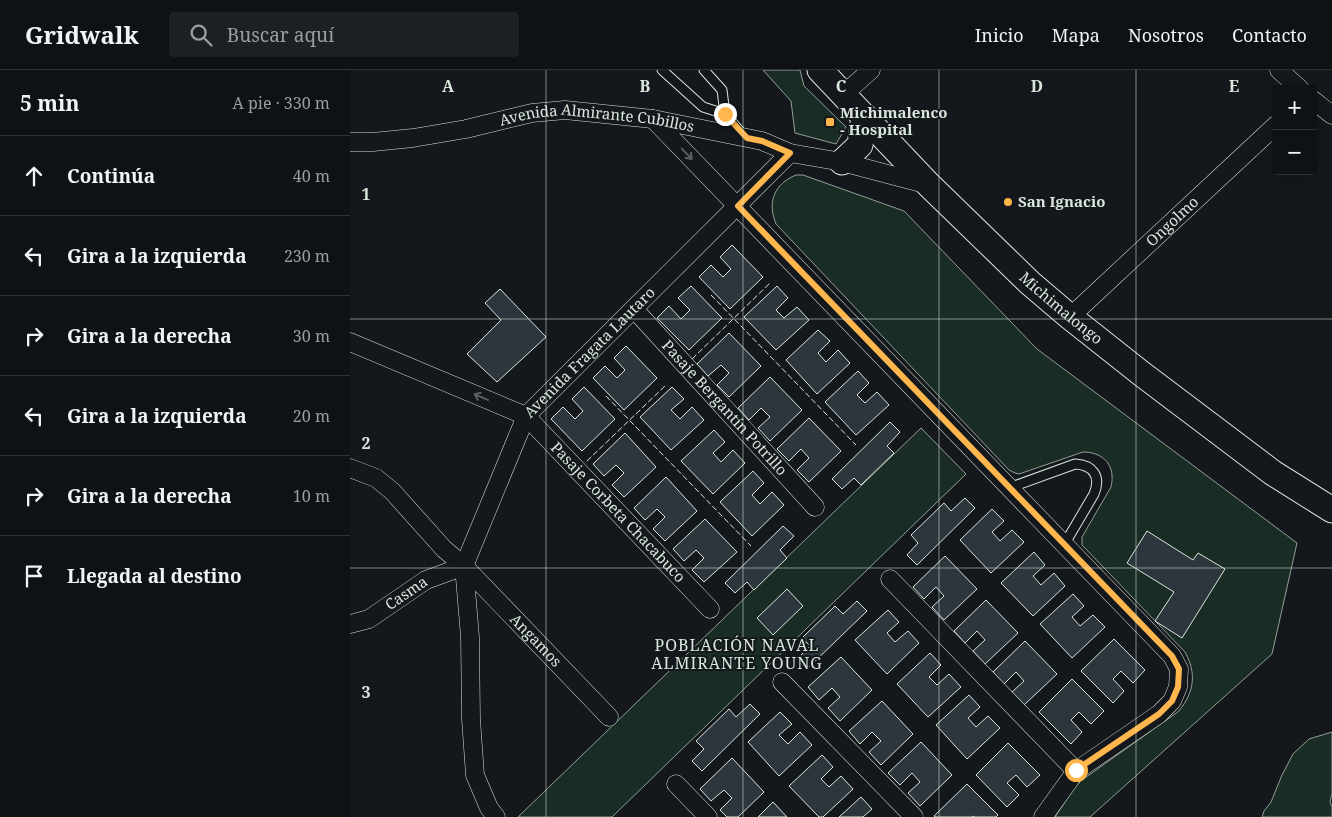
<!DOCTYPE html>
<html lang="es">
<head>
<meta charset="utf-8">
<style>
	:root { --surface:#0f1215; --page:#1d2022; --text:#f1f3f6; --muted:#9b9ea0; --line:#2f3234 }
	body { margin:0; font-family:"Noto Serif",serif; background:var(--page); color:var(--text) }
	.controls { position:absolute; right:15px; top:15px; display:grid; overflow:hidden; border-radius:5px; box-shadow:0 5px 20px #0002 }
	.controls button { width:45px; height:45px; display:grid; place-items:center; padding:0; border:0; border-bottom:1px solid var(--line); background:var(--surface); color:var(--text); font:25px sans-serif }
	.stop { position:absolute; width:15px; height:15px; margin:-11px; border:4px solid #ffb74d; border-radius:50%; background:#fff }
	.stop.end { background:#ffb74d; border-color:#fff; box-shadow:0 1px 5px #0008 }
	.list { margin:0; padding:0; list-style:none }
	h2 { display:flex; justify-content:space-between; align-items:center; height:65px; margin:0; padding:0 20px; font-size:21px }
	h2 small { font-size:16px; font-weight:400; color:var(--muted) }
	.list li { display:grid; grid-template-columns:32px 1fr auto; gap:15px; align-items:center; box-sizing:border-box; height:80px; padding:0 20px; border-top:1px solid var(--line) }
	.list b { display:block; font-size:19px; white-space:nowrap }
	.list em { font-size:16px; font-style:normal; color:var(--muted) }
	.icon { flex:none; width:28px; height:28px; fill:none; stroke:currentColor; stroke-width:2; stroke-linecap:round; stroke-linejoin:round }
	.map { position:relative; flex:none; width:982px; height:747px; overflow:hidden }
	header { display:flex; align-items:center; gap:30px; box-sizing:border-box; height:70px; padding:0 25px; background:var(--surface); border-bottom:1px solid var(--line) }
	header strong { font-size:24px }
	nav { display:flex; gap:28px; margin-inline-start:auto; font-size:18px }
	.search { width:350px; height:45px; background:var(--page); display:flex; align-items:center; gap:12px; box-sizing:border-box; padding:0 18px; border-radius:5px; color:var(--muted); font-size:19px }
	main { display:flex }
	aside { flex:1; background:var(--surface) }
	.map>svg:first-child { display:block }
</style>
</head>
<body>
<header>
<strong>Gridwalk</strong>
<div class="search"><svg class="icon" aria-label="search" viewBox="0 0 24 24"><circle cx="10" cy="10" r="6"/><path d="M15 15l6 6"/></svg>Buscar aquí</div>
<nav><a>Inicio</a><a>Mapa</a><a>Nosotros</a><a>Contacto</a></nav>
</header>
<main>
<aside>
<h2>5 min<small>A pie · 330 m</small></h2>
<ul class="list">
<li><svg class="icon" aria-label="ahead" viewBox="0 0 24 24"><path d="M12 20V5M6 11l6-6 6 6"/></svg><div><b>Continúa</b></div><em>40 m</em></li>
<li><svg class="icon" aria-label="left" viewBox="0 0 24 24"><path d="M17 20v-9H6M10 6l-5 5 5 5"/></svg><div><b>Gira a la izquierda</b></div><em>230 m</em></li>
<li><svg class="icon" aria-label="right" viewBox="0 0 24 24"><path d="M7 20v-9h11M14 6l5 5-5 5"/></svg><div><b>Gira a la derecha</b></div><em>30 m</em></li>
<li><svg class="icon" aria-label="left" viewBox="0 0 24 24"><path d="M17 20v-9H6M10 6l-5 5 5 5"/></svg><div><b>Gira a la izquierda</b></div><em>20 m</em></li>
<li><svg class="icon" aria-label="right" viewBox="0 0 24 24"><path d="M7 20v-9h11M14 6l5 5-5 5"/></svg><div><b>Gira a la derecha</b></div><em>10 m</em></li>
<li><svg class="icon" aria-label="arrive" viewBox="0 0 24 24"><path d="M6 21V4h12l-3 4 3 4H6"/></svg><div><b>Llegada al destino</b></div></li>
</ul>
</aside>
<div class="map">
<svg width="982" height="747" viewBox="0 0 982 747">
	<rect width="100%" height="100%" fill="#14181c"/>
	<path fill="#1a2d24" stroke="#939e99" d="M413,0H450L454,16L496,57L486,74L445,63L441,31Z
		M446,105H453L554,141L687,279L947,473L922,584L740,747H705L724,718L732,710L829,641C844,622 847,604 835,582L732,475V467L761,417C766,396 754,382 733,382L669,404L665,403L659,400L426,154C417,132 424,114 446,105Z
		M571,358L616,404L262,747H168Z
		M982,662V724L980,732L982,737V747H912L914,741L921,732L932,705L943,684L959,669Z"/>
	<path fill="#2c363c" stroke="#d8e6dc" d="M382,175L413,207L380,239L349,207L361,195L373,207L381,199L370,187Z
		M341,216L372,248L339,280L307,248L319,236L331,249L340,240L328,228Z
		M427,216L438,228L426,240L434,248L447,237L459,250L426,280L394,247Z
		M150,219L196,267L147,312L117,284L151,250L135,233Z
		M468,260L480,271L468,283L476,292L488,280L500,293L467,324L436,290Z
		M379,263L411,296L379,327L367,315L379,303L371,295L358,306L347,294Z
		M276,276L307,308L274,340L243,308L255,296L267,308L275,300L264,288Z
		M508,301L519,313L507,325L515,333L527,322L539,335L506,365L475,332Z
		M420,307L452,340L420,371L408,358L420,347L411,338L399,350L388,338Z
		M234,317L265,349L232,381L201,349L213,337L225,349L233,341L222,329Z
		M322,317L334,329L321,340L330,349L342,337L354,350L321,380L290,347Z
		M459,348L491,381L459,412L447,400L459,388L451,379L439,391L427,379Z
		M540,352L550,362L537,376L544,383L511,415L504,408L492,419L482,409Z
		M364,360L375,372L363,383L371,392L383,380L395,393L363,424L331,391Z
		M275,363L306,397L274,427L262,415L274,403L266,395L254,406L243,394Z
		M403,401L414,413L402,425L410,434L422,422L434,435L402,466L370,432Z
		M316,407L347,441L315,471L303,459L315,447L307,439L295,450L284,438Z
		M615,428L625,438L567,495L557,485L568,473L561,465L594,433L601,441Z
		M642,439L654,451L642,462L650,471L662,460L674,472L641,503L610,470Z
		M355,449L387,482L354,512L342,500L354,488L346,480L334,491L323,479Z
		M433,456L444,466L430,480L437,488L404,520L397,512L385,523L375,513Z
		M797,461L843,490L848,483L875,499L832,568L805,551L824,522L777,493Z
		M684,482L695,495L683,506L691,515L704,503L715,516L683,546L651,513Z
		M595,486L627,519L594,550L582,537L594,526L586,517L574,529L563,517Z
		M437,519L453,536L423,565L407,548Z
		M723,524L734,536L722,547L730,556L743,545L755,557L722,588L690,554Z
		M636,530L668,563L635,594L623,581L635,570L627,561L615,573L604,561Z
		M507,531L517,541L458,598L448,588L460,576L452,568L485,536L493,544Z
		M538,540L549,552L537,563L545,572L558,561L569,573L537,604L505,570Z
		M764,569L795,600L783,613L771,601L763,609L774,621L763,633L731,601Z
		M675,571L707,604L674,635L662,622L674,611L666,602L654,614L643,602Z
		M580,583L591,595L579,607L587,615L599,604L611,617L578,647L547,614Z
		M491,587L522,620L490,651L478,638L490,627L482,618L469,630L458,617Z
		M722,609L754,641L741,654L729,642L721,650L732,662L721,674L689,642Z
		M619,625L630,637L618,648L626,657L638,646L650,658L617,689L586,655Z
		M532,631L563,664L531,695L519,682L531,671L522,662L510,674L499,661Z
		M400,634L410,644L352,701L342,691L354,679L346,671L379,639L386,647Z
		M430,642L442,654L429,665L438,674L450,662L462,675L429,706L398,672Z
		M571,672L602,705L570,736L558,723L570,712L562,703L550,715L538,703Z
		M658,673L690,705L677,717L666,705L657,713L669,725L657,737L626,705Z
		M472,685L483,697L471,709L479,717L491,706L503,719L473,747H469L439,716Z
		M382,688L414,722L388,747H377L370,740L382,728L374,720L361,731L350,719Z
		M617,714L648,745L646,747H625L623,746L622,747H585L584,746Z
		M511,727L522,739L513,747H489Z
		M423,732L437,747H408Z"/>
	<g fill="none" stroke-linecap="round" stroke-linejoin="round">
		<defs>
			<path id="lane" d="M312,0L353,37L375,44L394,66
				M354,0L372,20L375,44
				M659,418L725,394C744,395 751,407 744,424L714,475"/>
			<g id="street">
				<path d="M929,0L950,19"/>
				<path d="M494,24L521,0"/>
				<path d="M963,30L982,45"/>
				<path d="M303,49L822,586L829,599L828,617L822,631L809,644L726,701L693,747"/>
				<path id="s1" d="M0,72H23L63,68L116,59L182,43L215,40L303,49L412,71L440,83L492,92L579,115"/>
				<path id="s2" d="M284,239L465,437"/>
				<path id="s3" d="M720,247L926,55"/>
				<path id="s4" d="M0,272L176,346L360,539"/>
				<path id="s5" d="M0,398L26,408L42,421L94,479L114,496L259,647"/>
				<path d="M540,509L726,701"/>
				<path id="s6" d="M0,554L19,549L76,510L114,496"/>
				<path d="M432,612L564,747"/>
				<path d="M326,714L358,747"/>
				<path id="s7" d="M146,747L139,738L125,705L121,649L120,567L114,496L176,346L440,83"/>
			</g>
			<g id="secondary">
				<path id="s8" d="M470,0L579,115L680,213L720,247L792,304L923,403L982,440"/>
				<path d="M492,92L510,75L514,46"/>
			</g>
		</defs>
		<use href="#lane" stroke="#d8e6dc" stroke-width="11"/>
		<use href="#street" stroke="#d8e6dc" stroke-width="19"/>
		<use href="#secondary" stroke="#d8e6dc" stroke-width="27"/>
		<use href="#lane" stroke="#14181c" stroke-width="9"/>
		<use href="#street" stroke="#14181c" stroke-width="18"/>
		<use href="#secondary" stroke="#14181c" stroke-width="25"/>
		<path stroke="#d8e6dc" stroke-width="1" stroke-dasharray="6 2.5" stroke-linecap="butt" d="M361,225L506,375
			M342,289L420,213
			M256,326L401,476
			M237,391L316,315"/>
	</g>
	<defs><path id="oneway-shaft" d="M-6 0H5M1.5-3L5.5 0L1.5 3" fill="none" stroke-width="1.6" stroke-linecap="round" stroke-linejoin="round" transform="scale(1.25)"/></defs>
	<g stroke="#59605f">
		<use href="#oneway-shaft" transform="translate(337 84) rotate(46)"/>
		<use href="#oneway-shaft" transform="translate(131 327) rotate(-157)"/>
	</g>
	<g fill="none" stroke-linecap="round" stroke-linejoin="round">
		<path stroke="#ffb74d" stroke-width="6" d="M375,44L397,68L412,71L440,83L388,136L822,586L829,599L828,617L822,631L809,644L726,700"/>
	</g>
	<path fill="none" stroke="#d8e6dc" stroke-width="1" stroke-opacity="0.55" d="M196,0V747M393,0V747M589,0V747M786,0V747M0,249H982M0,498H982"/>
	<g fill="#ffb74d" stroke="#14181c" stroke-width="2">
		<rect x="475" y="47" width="10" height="10" rx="2.5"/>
		<circle cx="658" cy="132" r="5"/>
	</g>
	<g text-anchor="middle" stroke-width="4" stroke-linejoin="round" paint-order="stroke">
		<g font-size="15" font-weight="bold" fill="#d8e6dc" stroke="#14181c" text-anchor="start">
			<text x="490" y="48">Michimalenco<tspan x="490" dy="17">- Hospital</tspan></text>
			<text x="668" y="137">San Ignacio</text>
		</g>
		<g font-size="15" fill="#d8e6dc" stroke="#14181c">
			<text dy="5" stroke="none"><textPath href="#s1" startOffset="250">Avenida Almirante Cubillos</textPath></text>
			<text dy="5" stroke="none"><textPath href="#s3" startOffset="140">Ongolmo</textPath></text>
			<text dy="5" stroke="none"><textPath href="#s8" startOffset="339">Michimalongo</textPath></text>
			<text dy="5" stroke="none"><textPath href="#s7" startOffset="509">Avenida Fragata Lautaro</textPath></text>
			<text dy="5" stroke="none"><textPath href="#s2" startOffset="134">Pasaje Bergantín Potrillo</textPath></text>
			<text dy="5" stroke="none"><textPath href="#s4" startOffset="324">Pasaje Corbeta Chacabuco</textPath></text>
			<text dy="5" stroke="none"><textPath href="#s6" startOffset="65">Casma</textPath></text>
			<text dy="5" stroke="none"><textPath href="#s5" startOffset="256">Angamos</textPath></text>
		</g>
		<g font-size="16" letter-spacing="1" fill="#d8e6dc" stroke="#14181c">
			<text x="387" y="581">POBLACIÓN NAVAL<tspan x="387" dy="18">ALMIRANTE YOUNG</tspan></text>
		</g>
	</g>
	<g font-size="16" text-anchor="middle" font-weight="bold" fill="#d8e6dc" stroke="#14181c" stroke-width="4" stroke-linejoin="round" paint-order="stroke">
		<text x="98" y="22">A</text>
		<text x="295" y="22">B</text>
		<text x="491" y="22">C</text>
		<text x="687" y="22">D</text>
		<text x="884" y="22">E</text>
		<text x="16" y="130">1</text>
		<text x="16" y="379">2</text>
		<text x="16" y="628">3</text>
	</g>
</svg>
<div class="controls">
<button>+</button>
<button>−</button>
</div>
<div class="stop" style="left:726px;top:700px"></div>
<div class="stop end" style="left:375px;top:44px"></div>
</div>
</main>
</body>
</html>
